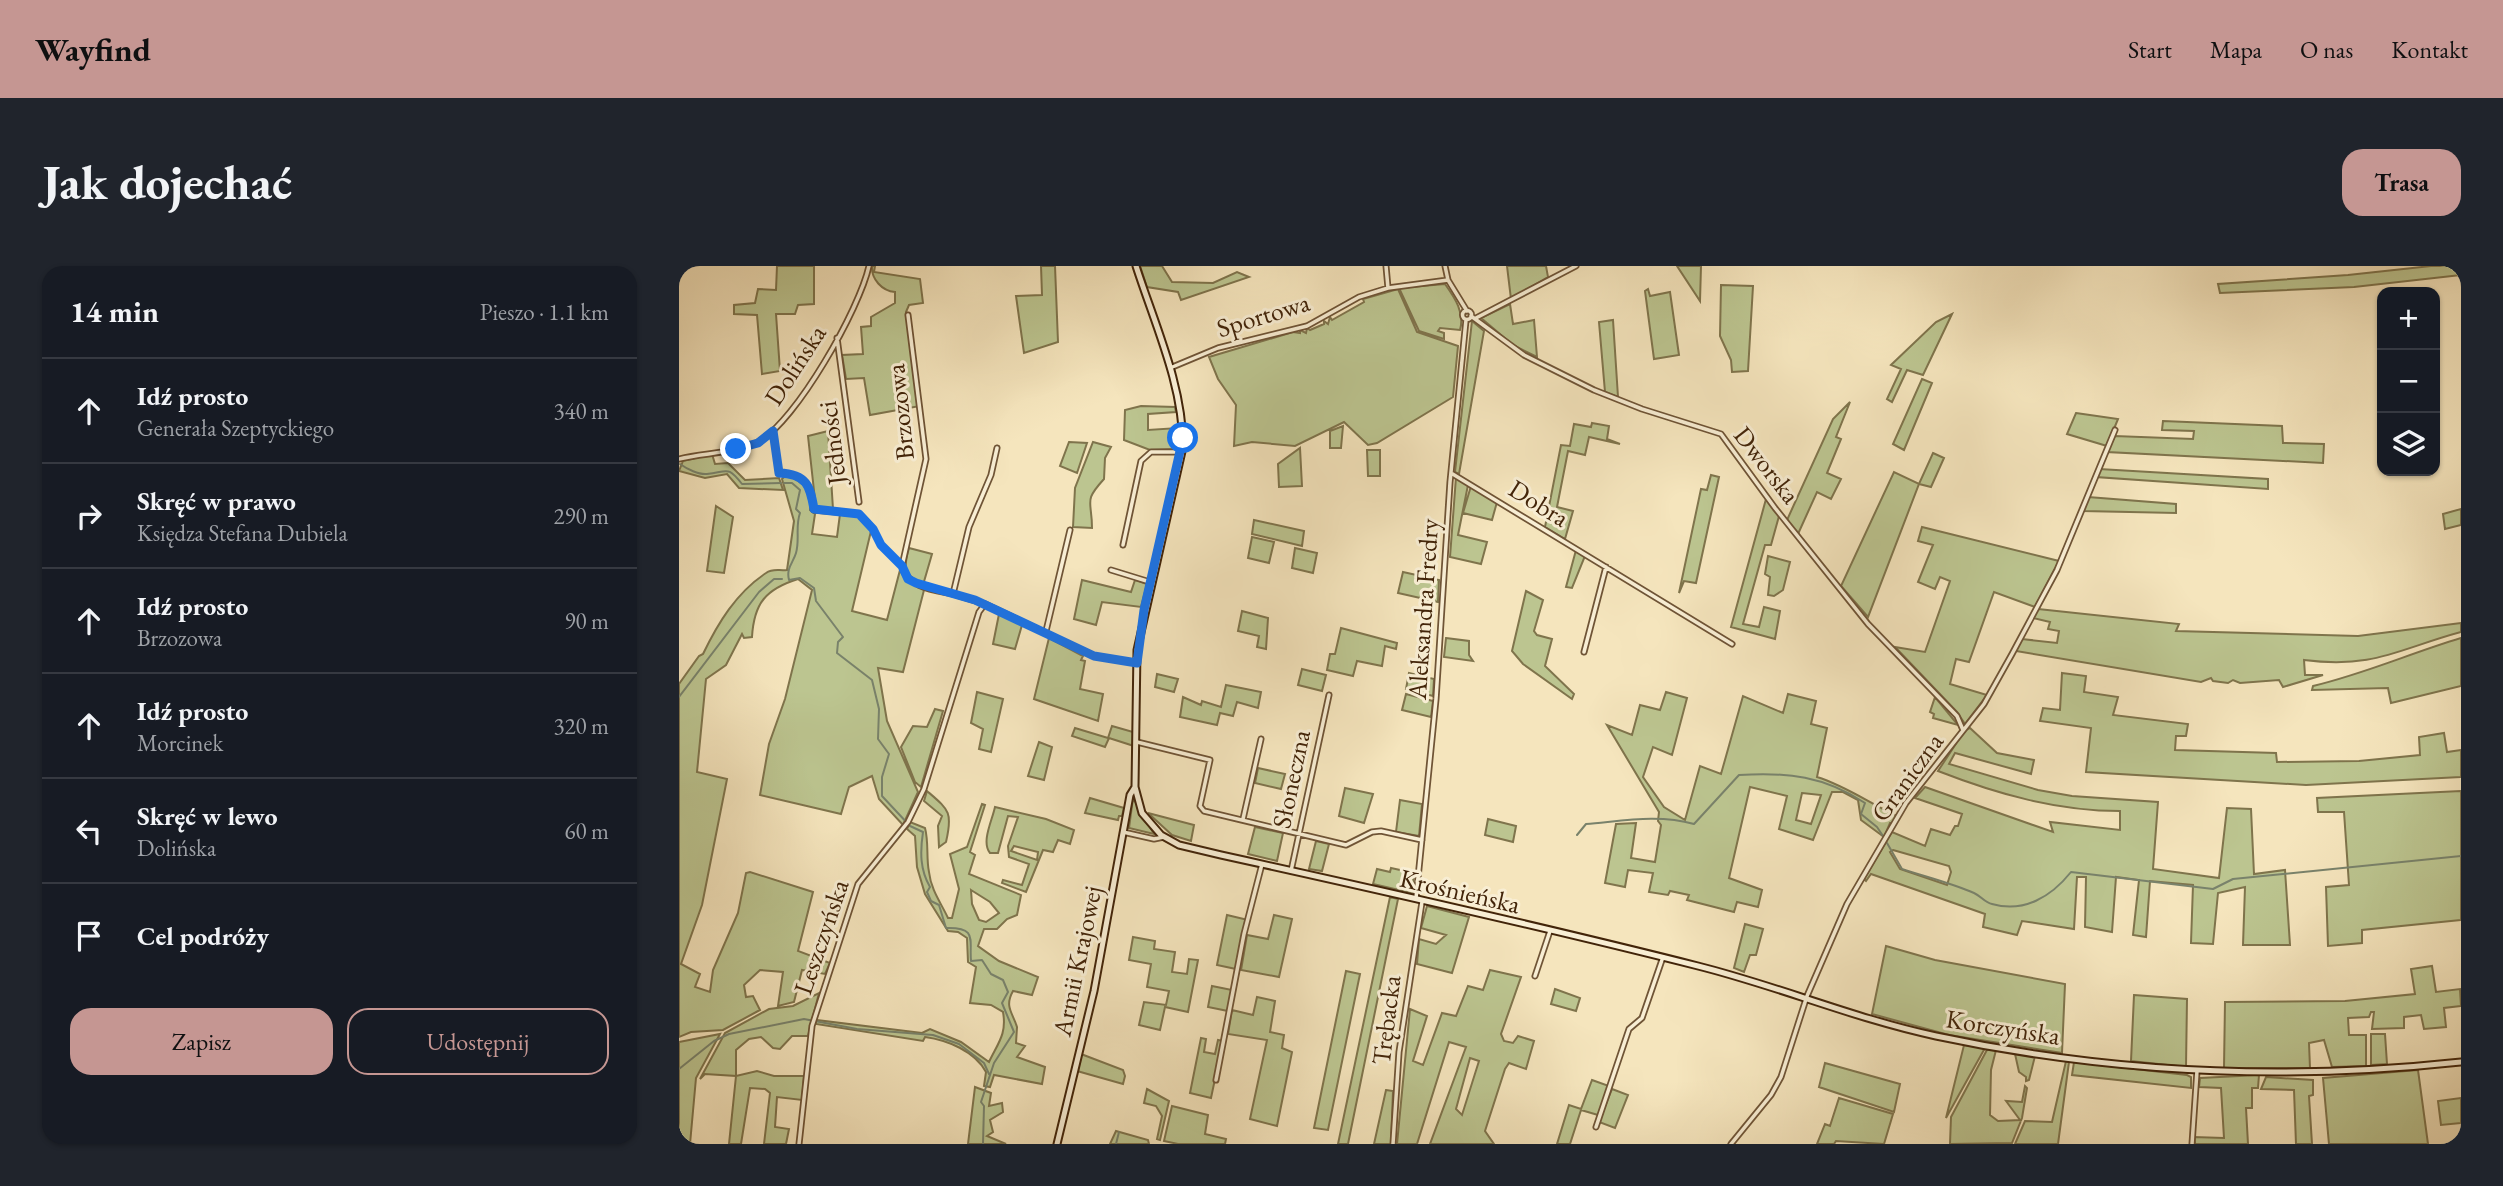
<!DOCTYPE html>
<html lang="pl">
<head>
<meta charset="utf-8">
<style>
	:root { --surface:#171b24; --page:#20242c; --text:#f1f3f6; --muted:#9ea1a6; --line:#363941; --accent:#c59692 }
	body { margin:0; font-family:"EB Garamond",serif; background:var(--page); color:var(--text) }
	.controls { position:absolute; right:21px; top:21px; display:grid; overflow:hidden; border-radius:14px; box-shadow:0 2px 5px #0004 }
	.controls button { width:63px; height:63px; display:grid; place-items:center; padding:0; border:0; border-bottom:2px solid var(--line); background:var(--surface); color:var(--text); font:35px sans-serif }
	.stop { position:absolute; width:21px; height:21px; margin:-16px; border:5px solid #1a73e8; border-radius:50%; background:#fff }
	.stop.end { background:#1a73e8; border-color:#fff; box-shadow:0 2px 7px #0008 }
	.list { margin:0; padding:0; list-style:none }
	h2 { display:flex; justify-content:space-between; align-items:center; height:91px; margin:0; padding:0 28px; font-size:30px }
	h2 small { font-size:23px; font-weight:400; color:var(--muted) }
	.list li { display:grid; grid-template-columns:46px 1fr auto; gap:21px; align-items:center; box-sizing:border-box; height:105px; padding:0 28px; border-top:2px solid var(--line) }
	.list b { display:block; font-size:26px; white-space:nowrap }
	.list p { margin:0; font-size:23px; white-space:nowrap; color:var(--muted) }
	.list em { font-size:23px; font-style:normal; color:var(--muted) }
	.actions { display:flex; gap:14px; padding:21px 28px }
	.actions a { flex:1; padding:16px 0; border:2px solid var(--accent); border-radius:21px; text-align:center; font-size:24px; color:var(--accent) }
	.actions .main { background:var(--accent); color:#111 }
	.icon { flex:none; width:38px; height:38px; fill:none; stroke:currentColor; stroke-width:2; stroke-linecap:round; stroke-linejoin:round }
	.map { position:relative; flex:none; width:1782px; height:878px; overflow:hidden; border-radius:21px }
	header { display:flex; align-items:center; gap:42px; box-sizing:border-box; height:98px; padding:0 35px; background:var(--accent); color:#111 }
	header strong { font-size:33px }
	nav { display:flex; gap:38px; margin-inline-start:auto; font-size:24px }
	.intro { display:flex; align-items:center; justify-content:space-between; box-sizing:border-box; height:168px; padding:0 42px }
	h1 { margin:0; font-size:49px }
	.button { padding:18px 32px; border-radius:21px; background:var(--accent); color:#111; font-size:24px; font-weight:700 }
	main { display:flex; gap:42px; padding:0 42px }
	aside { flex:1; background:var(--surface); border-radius:21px; box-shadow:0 2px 5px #0004 }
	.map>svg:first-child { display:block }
</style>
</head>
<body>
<header>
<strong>Wayfind</strong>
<nav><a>Start</a><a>Mapa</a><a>O nas</a><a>Kontakt</a></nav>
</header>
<div class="intro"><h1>Jak dojechać</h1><a class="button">Trasa</a></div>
<main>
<aside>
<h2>14 min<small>Pieszo · 1.1 km</small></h2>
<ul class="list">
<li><svg class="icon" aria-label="ahead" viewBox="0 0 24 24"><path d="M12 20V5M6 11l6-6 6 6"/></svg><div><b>Idź prosto</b><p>Generała Szeptyckiego</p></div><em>340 m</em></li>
<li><svg class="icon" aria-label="right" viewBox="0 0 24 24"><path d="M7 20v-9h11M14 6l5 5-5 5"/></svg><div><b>Skręć w prawo</b><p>Księdza Stefana Dubiela</p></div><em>290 m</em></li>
<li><svg class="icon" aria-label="ahead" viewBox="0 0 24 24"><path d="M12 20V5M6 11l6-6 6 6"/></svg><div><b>Idź prosto</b><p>Brzozowa</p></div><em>90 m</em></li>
<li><svg class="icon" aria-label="ahead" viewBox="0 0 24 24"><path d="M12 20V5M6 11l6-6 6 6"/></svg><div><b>Idź prosto</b><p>Morcinek</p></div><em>320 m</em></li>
<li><svg class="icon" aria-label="left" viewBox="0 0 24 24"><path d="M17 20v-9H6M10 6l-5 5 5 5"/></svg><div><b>Skręć w lewo</b><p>Dolińska</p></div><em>60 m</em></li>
<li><svg class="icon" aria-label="arrive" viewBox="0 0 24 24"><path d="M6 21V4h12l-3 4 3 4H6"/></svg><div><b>Cel podróży</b></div></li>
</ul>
<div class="actions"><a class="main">Zapisz</a><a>Udostępnij</a></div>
</aside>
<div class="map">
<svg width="1782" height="878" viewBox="0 0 1782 878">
	<rect width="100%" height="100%" fill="#f5e5bd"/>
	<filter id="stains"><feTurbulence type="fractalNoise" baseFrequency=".00286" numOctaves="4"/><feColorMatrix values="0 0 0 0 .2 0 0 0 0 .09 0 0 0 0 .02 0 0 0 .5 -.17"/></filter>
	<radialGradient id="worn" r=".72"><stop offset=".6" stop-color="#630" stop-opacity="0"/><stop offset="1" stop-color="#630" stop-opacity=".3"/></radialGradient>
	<path fill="#bcc590" stroke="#7f744c" stroke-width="2" fill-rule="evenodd" d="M98,0H135V38L119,39L116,48H97L101,105L83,108L78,49L55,48V39L76,37L79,23L97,24Z
		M193,0H196L195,6L241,13L244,37L230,39L227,46L241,140L191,149L185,112L167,113L163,89L184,88L182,61L192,60V51L216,37V26C203,25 192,13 193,0Z
		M362,0H376L379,76L345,87L337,30L363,29Z
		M461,0H483L493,16L534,17L558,6L570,11L502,34L499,26L468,21Z
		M828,0H867L869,11L832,33Z
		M998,0H1022L1021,35Z
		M1752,0H1782V9L1675,21L1541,27L1539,18L1669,9Z
		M766,18C776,32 786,47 781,64L761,62L759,65L765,67V73L740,65L720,22Z
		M1042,19L1074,20L1069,105L1053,106L1052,94L1041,70Z
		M719,23L738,66L779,80L774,131L698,177L689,179L665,156L616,180L573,176L555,180L557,139L539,113L530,91L614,66L621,67V64L627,67L628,62L631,64L645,58V55L649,58L651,51L653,54L685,36L684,33Z
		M969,23L971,30L991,26L1000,89L975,93L966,25Z
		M831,38L834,58L855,54L858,91L834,79L802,52Z
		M1273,48L1244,109L1228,104L1213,136L1208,133L1222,103L1212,99L1257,56Z
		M934,54L939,131L926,126L920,56Z
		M793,55L805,65L780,208L776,206Z
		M1243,113L1253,117L1225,184L1214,178Z
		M1171,136L1157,171L1162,173L1148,207L1162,213L1152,233L1138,226L1119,268L1108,254L1154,153Z
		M462,140L496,141L497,146L469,148V164L499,162V183L471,184L445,174L446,144Z
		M1397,147L1439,153L1428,180L1388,168Z
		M1484,155L1603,160L1604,177L1645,178L1644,197L1428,186L1436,170L1514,173L1515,165L1483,164Z
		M913,157L930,160L928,173L941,178L910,171L906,189L889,185L878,241L894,245L886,273L866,261L882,179L891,180L895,158L912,161Z
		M664,160L662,182H651V165Z
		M149,165L154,243H137L129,170Z
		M390,176L408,177L398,207L381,200Z
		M414,176L432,181L426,192L425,213C404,236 413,234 413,262L394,261L396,222Z
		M621,182L623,220L600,221L599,198Z
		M688,184H701V210H689Z
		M1254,187L1265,192L1252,221L1240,218L1189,351L1162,320L1215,206L1240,218Z
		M33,188L36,198L49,197L66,214L100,212L104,224L60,222L48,208L26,212L0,205L4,195Z
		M1420,203L1589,213V223L1417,211Z
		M107,209C125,215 133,225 131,244L136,248L133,268L158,271L161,248L181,251L192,265L173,345L208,354L221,304L226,313L245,324L224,406L199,402L208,455L239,526L224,559L200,533L193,510L170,521L162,548L81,529L90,478L106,433L133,324L119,313C87,323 75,337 73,371L65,372L63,368L47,399L27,413L18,506L48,513L23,639L2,698L21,708L16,721L31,726L34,704L59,647L67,607L71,606L134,626L119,685L151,697L146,708L123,704L115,736L99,740L104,706L81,704L65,719L67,731L74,730L81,744L44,764L12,766L0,771V418L20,390L24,388C39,357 57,327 87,307C94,302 100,305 108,304L115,255L103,213Z
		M1032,209L1040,211L1017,317L1005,315L1000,327L1022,223L1028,224Z
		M777,211L789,219L779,269L808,276L802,298L771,291Z
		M792,220L818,236L813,254L784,247Z
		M1409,231L1497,238V247L1404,245Z
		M1087,233L1100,250L1092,279H1086L1064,358L1080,361L1085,341L1101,345L1096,373L1052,361Z
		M37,240L54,251L45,307L28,305Z
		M1782,243V259L1766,263L1764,248Z
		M575,254L625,265L623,280L573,268Z
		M1243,261L1380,295L1356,341L1315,326L1290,396L1277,393L1271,418L1308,429L1286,458L1278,446L1216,381L1246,386L1271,315L1261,311L1256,323L1239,316L1254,279L1239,275Z
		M573,271L595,276L590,297L569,292Z
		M230,282L253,288L244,319C225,310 224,302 230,282Z
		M616,282L638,287L634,307L613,302Z
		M897,284L906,290L893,322L887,321Z
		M1089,290L1111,296L1104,324L1095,330L1089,329L1091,311L1086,308Z
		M724,306L760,314L759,336L719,327Z
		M403,314L452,326L456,314L468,318L462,341L423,336L417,359L395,353Z
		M847,325L864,334L855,365L858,369L873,373L866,400L895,428L893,433L844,398L833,385Z
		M1359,343L1500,358L1497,365L1679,370L1782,357V366C1719,383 1695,403 1625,394L1626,409H1644L1604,421L1600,414L1561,417L1554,414L1549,417L1534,415L1532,412L1522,416L1337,385L1343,373L1378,377L1380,365L1369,363L1371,356L1354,352Z
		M563,345L589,352L587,383L578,381L580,370L559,365Z
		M320,348L343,359L336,383L314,378Z
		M662,362L718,377L717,383L706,380L703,400L678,395L674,410L648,404L651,388H656Z
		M370,372L404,390L402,394L406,395L401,423L424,428L419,455L355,433Z
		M767,372L790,375V389L794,395L765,391Z
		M1782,372V420L1712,437L1709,422L1633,424L1634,420C1685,408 1732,387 1782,372Z
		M623,403L647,409L643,425L619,419Z
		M730,407L755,413L754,430L727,423Z
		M1383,407L1407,410L1405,426L1439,431L1434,449L1509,458L1507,470H1497L1496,484L1597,487L1598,496L1680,495L1741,489L1740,471L1765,467L1768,486L1782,484V511L1627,519L1407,506L1412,462L1361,455L1364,442L1381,444Z
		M478,408L499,413L495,426L476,421Z
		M547,419L582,426L579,442L558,436L554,450L541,447L538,459L501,451L504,431L522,439L523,435L542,441Z
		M298,426L324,433L312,486L300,483L304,463L292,457Z
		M987,426L1008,432L993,489L974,481L964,511L985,541L1006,554L1021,500L1042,508L1064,430L1104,447L1109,428L1137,435L1132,458L1148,462L1138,511C1167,520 1190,537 1218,550L1214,557H1211L1205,571L1182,554L1179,534L1164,526H1153L1134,574L1100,563L1108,530L1071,521L1050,612L1083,624L1079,641L1058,636L1055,646L1008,634L1010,629L991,625L989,629L970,626L974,607L949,604L946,621L926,617L937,558L957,557L952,592L976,596L982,559L979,555L980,546L928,459L953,469L961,439L981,444ZM1123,527L1142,529L1132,558L1117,554Z
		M727,428L754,435L752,451L723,444Z
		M1256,431L1279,459L1254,452L1255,448L1251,446Z
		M256,443L264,445L242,521L236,516L222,481L234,460L248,461Z
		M433,460L454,466L455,480L430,472L426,481L393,470L396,462L429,472Z
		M1291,462L1318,487L1355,494L1352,508L1276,487L1270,498L1359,524L1393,530L1479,536L1474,603L1540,612L1548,542L1572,543L1575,608L1606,604L1611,679H1564L1566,621L1539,627L1534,678L1512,677L1514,619L1471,615L1467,671L1454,669L1460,614L1437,611L1433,666L1406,661L1407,611H1398L1395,663L1343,655L1338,669L1304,661L1306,648L1192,608L1187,615L1185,613L1213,566L1246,580L1252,563L1271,569L1276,560H1279L1283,548L1236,532L1246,521L1374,566L1371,556L1441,564V545C1378,545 1318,528 1259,505L1286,464ZM1214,584L1270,600L1272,606L1268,619L1221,603L1211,586Z
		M360,476L373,481L365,514L349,510Z
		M579,502L606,508L602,523L576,517Z
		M666,522L694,528L685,557L660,550Z
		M248,525C270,544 274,546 267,576L260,581L259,560L263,550L245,535Z
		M1782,525V654L1683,664V677L1649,680L1647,621L1670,619L1665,546H1639L1638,532Z
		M411,532L445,542L443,550H440L439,554L406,547Z
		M454,532L475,568L450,562Z
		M721,534L743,538L740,570L717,566Z
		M303,538L306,539L291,586L296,589L290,608L342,629L338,649L328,653L318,663H305L299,680L320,695L359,711L353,729L334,725C325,741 334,747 338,761L337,777L346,780L338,791L366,801L363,818L315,809L311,821L305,820L307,806C296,785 268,774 246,771L244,775L137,758V754L243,767L251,763L282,776L310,796C319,777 328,768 324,746L312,739L291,737L297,701L289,696L288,672L279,666L269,665L246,628L238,601L236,570L228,563L231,556L246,562C250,577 247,592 250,606C252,624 262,637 269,652H273L280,623L271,588L288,581ZM292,624L311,636L320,647L307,656L300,654L293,638Z
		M316,541L367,553L395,564L391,578L379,574L374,586L364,584L347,626L323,617L324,614L343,619L350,598L330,591L329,580L339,551L329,550L319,587H311C302,576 313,555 316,541ZM335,580L359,586L358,594L332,585Z
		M469,547L515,559L512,575L493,569Z
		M809,553L837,560L834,576L806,569Z
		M576,561L604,567L598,595L569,588Z
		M637,575L650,578L643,605L630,603Z
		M712,602L735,607L733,627L694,618L698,603L711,606Z
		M711,631L719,633L669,878H659Z
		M748,640L790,651L773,707L738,698L740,673L757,678L767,669L742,662Z
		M548,649L569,654L557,703L538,699Z
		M595,649L613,653L600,711L562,704L568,669L589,673Z
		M1066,658L1084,663L1077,689H1071L1065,706L1055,702Z
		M454,671L476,675L475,683L496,686L493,706L508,708L510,693L519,694L509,746L486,741L481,764L460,759L465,736L487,739L490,725L468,721L472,698L450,694Z
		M1207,680L1256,694L1386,718L1383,787L1270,769L1193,748Z
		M1753,700L1757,726L1781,723L1782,740L1765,742L1767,761L1745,763L1742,749L1725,751V762L1693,763L1695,746H1692L1690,751L1669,752L1670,769H1687V800L1653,801L1645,774L1630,777L1631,802H1545L1546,736L1666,735L1736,728L1732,703Z
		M811,704L842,711L822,768L825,775L834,777L839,770L855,775L847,803L830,797L826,803L806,865L815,878H751L787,781L770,776L738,878H718L731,743L748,750L734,795L744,799L763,747L777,750L789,720L804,724ZM791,792L800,795L783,849L777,843Z
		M667,705L681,708L649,864L635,862Z
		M533,720L553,724L549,745L529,741Z
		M876,723L901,732L897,745L872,738Z
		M140,727L129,770H113L101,783L94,782L82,771L70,773L57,784V810L78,805L95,810H125L123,834L98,831L96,861L110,863L107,878H85L91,827L86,823L71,822L62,878H50L57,810L26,808L21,813L46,767L90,743L114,740Z
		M1455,729L1508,733L1507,801L1452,795Z
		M578,731L596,735L591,766L605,769L603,782L613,786L598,860L571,853L588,774L549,768L553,744L574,749Z
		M41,768L17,812L11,878H0V776Z
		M1692,768H1706L1708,798L1692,799Z
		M522,772L527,773L525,786L536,788L539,774L544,775L532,832L511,827Z
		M1285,779L1306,782L1267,852Z
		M1309,782L1317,784L1312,804L1311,849L1319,855L1341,854L1327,835L1343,836L1346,820L1348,822L1343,852L1333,877L1271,878L1272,851Z
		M402,788L444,804L446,810L444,818L398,805Z
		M1336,788L1356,790L1350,814L1347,815V811L1340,806Z
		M1387,795L1390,796L1379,878H1336L1346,855L1373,856Z
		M1395,796L1508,809L1512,811V822L1393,809Z
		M1146,797L1221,818L1215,846L1140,821Z
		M1739,804L1749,878H1650L1644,812Z
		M1580,809L1579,822H1573V842H1567L1569,878H1516L1515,871L1545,872L1542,822L1520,821L1521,812Z
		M1587,811L1634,814V829L1630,830L1633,878H1617L1615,824L1582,823Z
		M913,814L930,820L919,849L902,844L891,878H878L890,839L902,843Z
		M296,821L312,827L310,840L323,837L324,846L311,854L314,866L308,870L327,878H289Z
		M468,823L490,835L481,874L478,873L483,850L477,840L465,837Z
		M933,823L949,829L936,862L920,856Z
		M707,824L714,825L712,878H695Z
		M1160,832L1214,848L1205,878L1157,875L1155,878H1138L1146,858L1151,860Z
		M1782,832V857L1762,859L1759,835Z
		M493,840L529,849L526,868L547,873L546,878H499L485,875Z
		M437,865L469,874L470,878H431Z"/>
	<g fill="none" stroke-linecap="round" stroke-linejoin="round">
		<path stroke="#79826b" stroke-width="2" d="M1,198C8,203 20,209 28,208C49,206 48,199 63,218L102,217
			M105,217H113L121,224L117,243L121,247C116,261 121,273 117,287C114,297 107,302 110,314L121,312L135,322L137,335L164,371L159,376L158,387L193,414L200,443L199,473L210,488L203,511V530L231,560L244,566C241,586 241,604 251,621L248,626L252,635L260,639L267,662C299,661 290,674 292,695L303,694L312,708L324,714L329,726L323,737L335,766L315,797L302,836L305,840L304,878
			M0,431L80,326L95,313H103
			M898,569L907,558C944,555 979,548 1015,558L1060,509C1109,506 1145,510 1186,537L1182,548L1198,561L1204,570
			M1208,577L1223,603C1247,611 1272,617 1295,627C1302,630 1306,637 1313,638C1345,647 1372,631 1392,606L1534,623L1554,613L1782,590
			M0,803L35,775L50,768L125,753L178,763L254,769L280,778L305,797L310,808
			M437,878L440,866"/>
		<defs>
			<path id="street" d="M707,0L709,22
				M766,0L769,14L788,45
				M783.5 49a4.5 4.5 0 1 1 9 0a4.5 4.5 0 1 1-9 0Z
				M229,49L247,193L223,300C229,322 255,324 274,328
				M792,50L845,89L915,124L963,143L1042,168L1096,242L1189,358L1278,450L1284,464
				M797,52L897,0
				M158,72L180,236
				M491,102L539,82L628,60L680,31L709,22L769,14
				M94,165L100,207C128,208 131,220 135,244L180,248L194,263L202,279L222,299
				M318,182L312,209L290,261L274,328L306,338L415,390L458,397
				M0,193C23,187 59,187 79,176C117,156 181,42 190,0
				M772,207L1053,378
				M444,279L462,195L472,186H503
				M432,304L471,316
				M367,365L391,264
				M905,386L927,301
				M458,476L531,494L521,540L525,545L667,579L693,566L702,565L743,574
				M564,553L582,473
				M444,566L475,573L485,571
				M612,605L650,429
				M737,632L757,433L771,216L787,54
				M856,710L871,665
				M537,814L565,668L583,598
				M917,861L950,763L963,752L984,691
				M120,878L133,760L179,618L229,556L245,523L300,346L306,338
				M714,878L720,786L743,636
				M1052,878L1092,829L1102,811L1128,730L1168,638L1227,537L1305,438L1333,388L1378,304L1436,164
				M1513,878L1518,805"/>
			<path id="secondary" d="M457,0C476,59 504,119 504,181L458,384L456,521L463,547L482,569L500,579L542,589C701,624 861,660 1019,700C1099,720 1177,753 1257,770C1430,807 1606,815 1782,796
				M378,878L415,725L451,529L456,521"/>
		</defs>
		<use href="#street" stroke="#6f5436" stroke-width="7"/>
		<use href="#secondary" stroke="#422409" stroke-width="9"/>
		<use href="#street" stroke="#f8eed4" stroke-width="3.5"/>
		<use href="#secondary" stroke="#f8eed4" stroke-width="5"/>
	</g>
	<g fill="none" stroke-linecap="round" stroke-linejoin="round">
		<path stroke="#1a73e8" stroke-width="9" d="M57,183L79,177L94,165L100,207C128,208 131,220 135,243L180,248L194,263L202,279L223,300L229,313L237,317L296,334L415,390L458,397L465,344L504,172"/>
	</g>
	<g text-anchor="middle" stroke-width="6" stroke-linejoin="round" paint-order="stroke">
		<g font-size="26" fill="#422409" stroke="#f8eed4">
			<text transform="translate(584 49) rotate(-17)" y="9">Sportowa</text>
			<text transform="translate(116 99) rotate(-57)" y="9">Dolińska</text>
			<text transform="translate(221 146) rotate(-96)" y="9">Brzozowa</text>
			<text transform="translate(153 177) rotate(-97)" y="9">Jedności</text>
			<text transform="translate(1088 199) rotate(52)" y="9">Dworska</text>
			<text transform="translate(860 237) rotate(32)" y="9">Dobra</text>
			<text transform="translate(744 343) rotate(-86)" y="9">Aleksandra Fredry</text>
			<text transform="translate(1228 511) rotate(-54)" y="9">Graniczna</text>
			<text transform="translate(612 513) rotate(-78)" y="9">Słoneczna</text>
			<text transform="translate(781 625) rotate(13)" y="9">Krośnieńska</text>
			<text transform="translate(142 671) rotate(-71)" y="9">Leszczyńska</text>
			<text transform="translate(398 695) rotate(-78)" y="9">Armii Krajowej</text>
			<text transform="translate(707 754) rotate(-83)" y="9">Trębacka</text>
			<text transform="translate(1324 761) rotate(9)" y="9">Korczyńska</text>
		</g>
	</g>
	<rect width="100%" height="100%" filter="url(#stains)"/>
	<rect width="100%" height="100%" fill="url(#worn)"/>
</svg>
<div class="controls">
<button>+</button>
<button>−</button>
<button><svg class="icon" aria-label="layers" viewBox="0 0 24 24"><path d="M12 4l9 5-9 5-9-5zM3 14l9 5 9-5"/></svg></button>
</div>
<div class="stop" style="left:504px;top:172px"></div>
<div class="stop end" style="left:57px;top:183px"></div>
</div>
</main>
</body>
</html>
